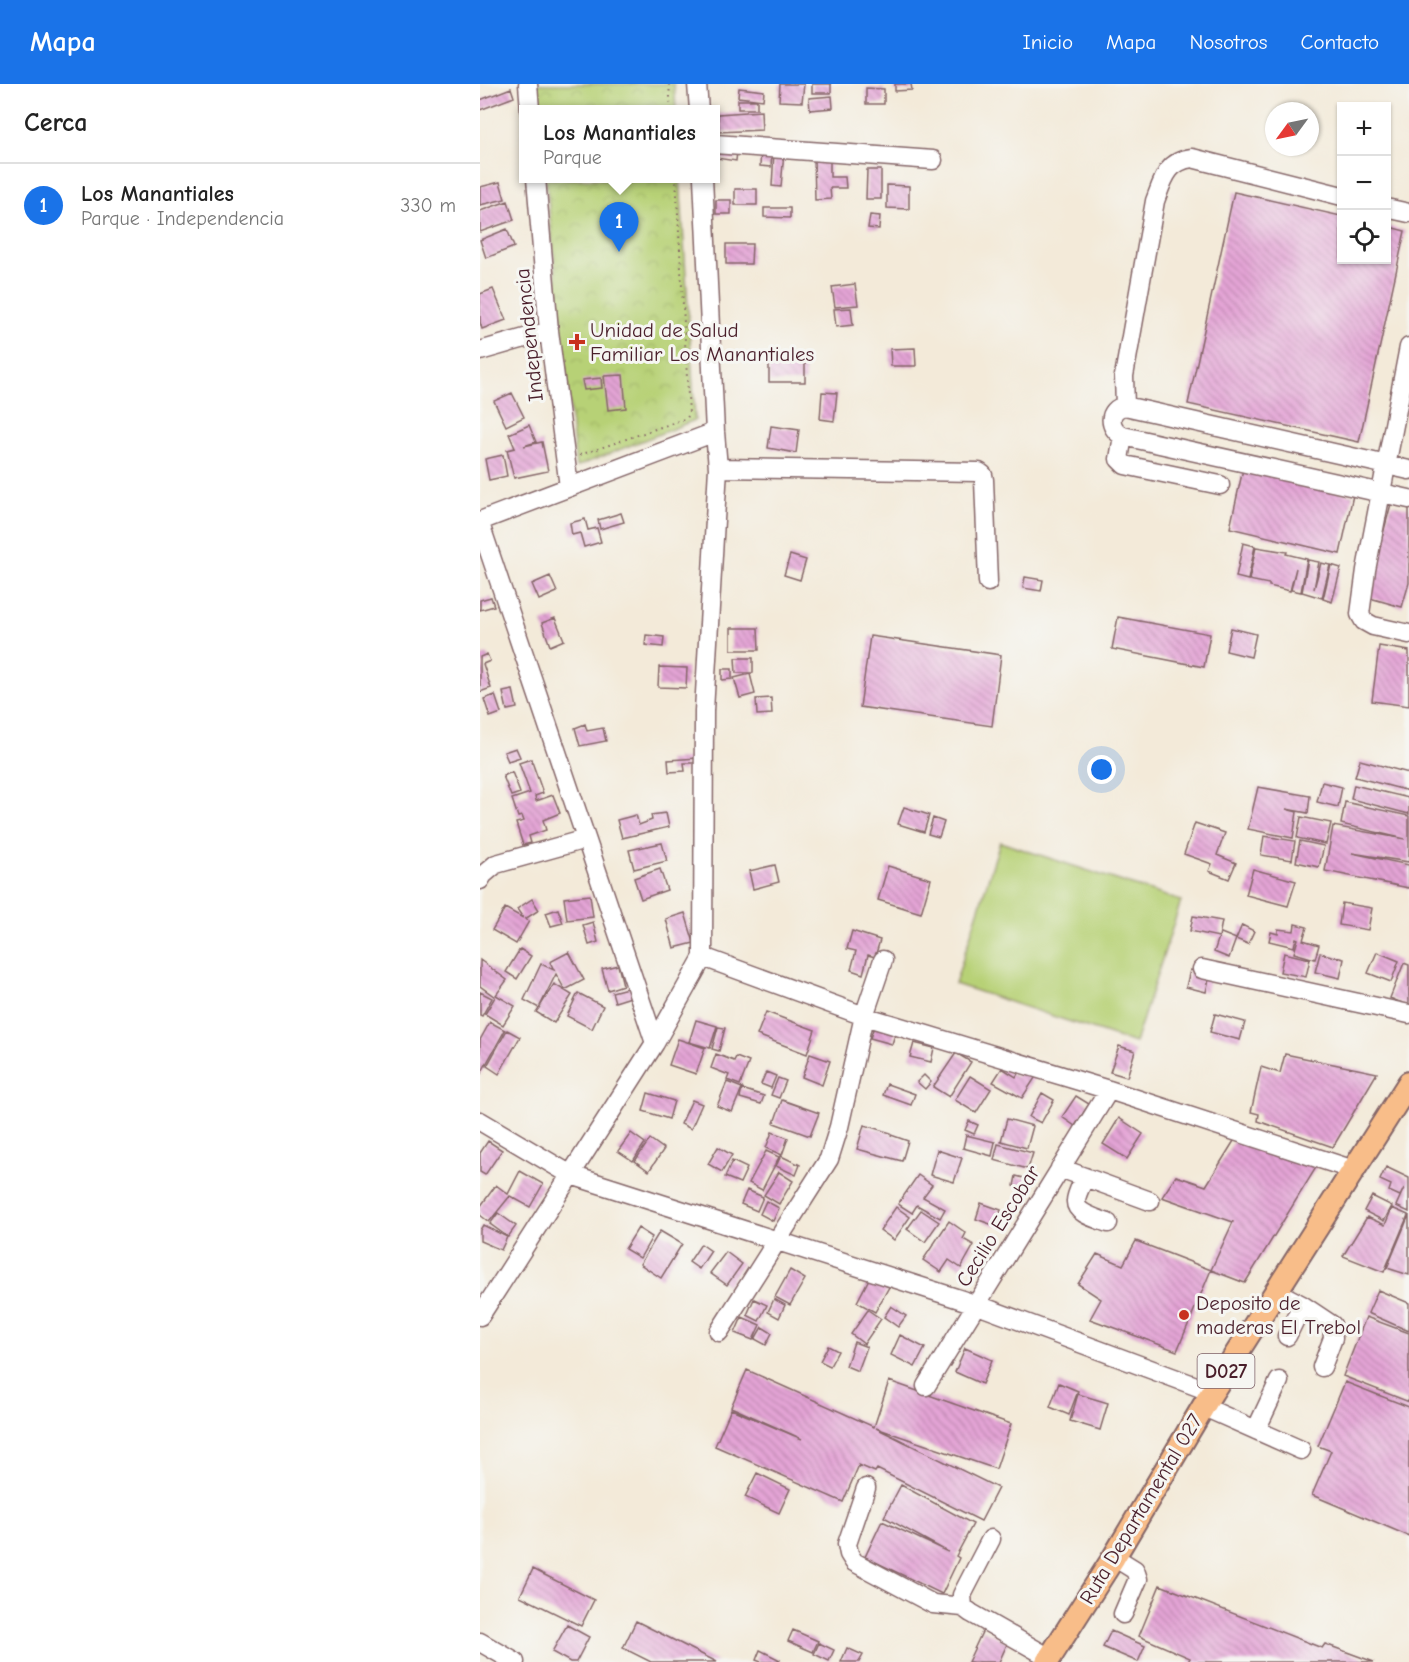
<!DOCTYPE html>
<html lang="es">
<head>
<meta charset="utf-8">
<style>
	:root { --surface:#fff; --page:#f6f6f6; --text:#222; --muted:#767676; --line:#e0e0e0; --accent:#1a73e8 }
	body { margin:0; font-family:"Comic Neue",sans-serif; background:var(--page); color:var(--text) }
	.controls { position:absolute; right:18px; top:18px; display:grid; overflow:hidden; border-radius:0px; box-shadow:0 2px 4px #0004 }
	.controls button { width:54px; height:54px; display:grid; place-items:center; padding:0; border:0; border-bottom:2px solid var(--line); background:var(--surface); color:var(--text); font:30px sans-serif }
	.compass { position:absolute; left:785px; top:18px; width:54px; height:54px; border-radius:50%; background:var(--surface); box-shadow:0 2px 4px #0004; rotate:237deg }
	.you { position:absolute; left:622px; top:686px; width:21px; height:21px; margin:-15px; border:4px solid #fff; border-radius:50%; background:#1a73e8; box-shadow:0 0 0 9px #1a73e833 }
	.badge { display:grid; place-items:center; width:39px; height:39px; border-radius:50%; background:var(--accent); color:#fff; font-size:20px; font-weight:700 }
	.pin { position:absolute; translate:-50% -50px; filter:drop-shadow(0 2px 3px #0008) }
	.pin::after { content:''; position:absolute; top:32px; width:21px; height:18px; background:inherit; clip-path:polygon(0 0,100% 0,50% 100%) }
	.popup { position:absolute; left:39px; top:21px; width:201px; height:78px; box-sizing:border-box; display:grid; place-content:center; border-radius:0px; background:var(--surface); filter:drop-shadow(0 2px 4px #0005); font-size:20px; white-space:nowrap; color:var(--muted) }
	.popup b { font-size:22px; color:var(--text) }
	.popup::after { content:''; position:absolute; left:50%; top:100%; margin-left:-12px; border:12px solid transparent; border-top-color:var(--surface) }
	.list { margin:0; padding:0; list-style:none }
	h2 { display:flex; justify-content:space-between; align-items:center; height:78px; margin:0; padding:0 24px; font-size:26px }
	h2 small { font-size:20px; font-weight:400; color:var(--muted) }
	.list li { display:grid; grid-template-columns:39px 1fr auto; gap:18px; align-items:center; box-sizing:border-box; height:84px; padding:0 24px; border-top:2px solid var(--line) }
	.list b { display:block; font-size:22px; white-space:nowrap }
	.list p { margin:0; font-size:20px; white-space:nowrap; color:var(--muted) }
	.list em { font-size:20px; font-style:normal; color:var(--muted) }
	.icon { flex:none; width:33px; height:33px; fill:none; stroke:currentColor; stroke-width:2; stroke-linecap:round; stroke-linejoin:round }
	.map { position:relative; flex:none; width:929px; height:1578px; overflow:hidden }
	header { display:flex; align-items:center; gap:36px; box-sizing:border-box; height:84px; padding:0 30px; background:var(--accent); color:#fff }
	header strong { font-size:28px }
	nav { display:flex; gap:33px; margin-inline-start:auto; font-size:21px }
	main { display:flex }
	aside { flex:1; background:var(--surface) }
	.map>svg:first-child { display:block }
</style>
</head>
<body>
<header>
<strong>Mapa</strong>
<nav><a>Inicio</a><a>Mapa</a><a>Nosotros</a><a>Contacto</a></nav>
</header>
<main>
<aside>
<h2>Cerca<small></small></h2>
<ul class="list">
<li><span class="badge">1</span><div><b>Los Manantiales</b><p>Parque · Independencia</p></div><em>330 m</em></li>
</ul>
</aside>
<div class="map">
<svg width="929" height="1578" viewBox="0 0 929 1578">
	<defs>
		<pattern id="park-crowns" width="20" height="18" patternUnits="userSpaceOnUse" patternTransform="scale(1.5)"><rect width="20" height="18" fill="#b7d176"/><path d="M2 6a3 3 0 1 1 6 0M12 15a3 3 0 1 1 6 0" fill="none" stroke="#9fb366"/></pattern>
		<pattern id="building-back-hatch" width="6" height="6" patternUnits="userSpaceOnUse" patternTransform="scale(1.5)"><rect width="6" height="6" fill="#e4a4d6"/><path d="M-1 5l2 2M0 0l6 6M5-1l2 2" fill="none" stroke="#bb85ae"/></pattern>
	</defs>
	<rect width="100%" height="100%" fill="#f6f6f2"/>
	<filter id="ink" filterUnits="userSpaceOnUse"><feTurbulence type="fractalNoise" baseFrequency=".0167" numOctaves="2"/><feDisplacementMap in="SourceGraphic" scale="12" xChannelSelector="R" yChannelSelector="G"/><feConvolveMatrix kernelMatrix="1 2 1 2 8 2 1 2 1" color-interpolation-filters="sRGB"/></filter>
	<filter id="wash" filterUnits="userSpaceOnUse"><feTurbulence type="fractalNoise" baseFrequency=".008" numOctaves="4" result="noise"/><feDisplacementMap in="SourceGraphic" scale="24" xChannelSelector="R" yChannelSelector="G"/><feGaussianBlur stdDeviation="1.35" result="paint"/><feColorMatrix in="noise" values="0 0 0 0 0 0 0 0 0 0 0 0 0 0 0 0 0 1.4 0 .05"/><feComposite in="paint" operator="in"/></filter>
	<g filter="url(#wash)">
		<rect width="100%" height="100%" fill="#f3ead9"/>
		<path fill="url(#park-crowns)" stroke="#807850" stroke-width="1.5" d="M56,0H194L196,25H58Z
			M66,95H200L215,336L96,383Z"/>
		<path fill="#b7d176" stroke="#807850" stroke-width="1.5" d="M520,758L701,817L655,959L475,900Z"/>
		<g id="blocks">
			<path fill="url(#building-back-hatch)" d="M300,0H324L322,18L299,17Z
				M332,0H351V9H332Z
				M415,0H431L432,6L415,7Z
				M31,4L34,13L0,26V16Z
				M259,4L284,7L283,16L258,13Z
				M386,4L404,5V20H386Z
				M352,12L353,24L330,26L329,14Z
				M258,16H277V25H258Z
				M281,27L282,46L239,48L238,30Z
				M238,64L257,67L256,77L236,74Z
				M281,66L292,67L291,83L280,82Z
				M294,68H304L301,103L292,102Z
				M334,74H350V93H365L366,104H350L351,115L335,116Z
				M387,86H401V115H386Z
				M20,98L25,115L0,121V103Z
				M407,101L429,102V125L407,124Z
				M255,105H277V121H255Z
				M754,108L861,132V176H906V142L925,147L879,358L708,320Z
				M236,116H251V130H236Z
				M28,117L34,136L0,148V127Z
				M284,124H310V134L284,133Z
				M390,131L400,132L399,145L388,144Z
				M27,145L34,163L6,174L0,156Z
				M246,160H272L271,180H246Z
				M375,200L378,221L355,223L352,203Z
				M13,205L26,236L2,245L0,238V210Z
				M371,224L373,241L356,243L354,225Z
				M435,264L436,282H411L410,265Z
				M289,277L325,278V298H289Z
				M143,291L146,324L128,326L124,292Z
				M121,294L122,304L104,306L102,296Z
				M342,308L357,309L354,337L340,335Z
				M32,309L44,333L26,342L14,317Z
				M49,341L56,358L44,362L62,358L68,387L34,394L27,366L35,364L29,350Z
				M291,342L319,346L316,369L288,364Z
				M23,371L27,392L9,396L5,375Z
				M763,385L873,411L860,470L750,444Z
				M911,420L929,424V499L922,523L886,513Z
				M141,429L144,438L120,445L118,436Z
				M105,435L108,446L117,444L121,458L104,463L100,449L92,451L90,439Z
				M763,459L775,462L768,496L756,493Z
				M776,463L807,468L806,470L827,475L821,508L811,506L816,484L810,507L789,502V500L769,496Z
				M310,471L326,476L320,496L304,491Z
				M828,476L839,478L834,505L841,479L850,481L842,514L822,508Z
				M851,481L861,484L852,518L843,515Z
				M70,492L77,508L59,516L52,500Z
				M545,493L563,496L561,507L543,504Z
				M11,513L14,522L0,526V516Z
				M638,533L730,550L724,583L632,565Z
				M75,534L84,556L70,562L62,539Z
				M251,544H278L279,566H251Z
				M751,544L776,550L771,573L746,567Z
				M166,551L184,553L183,563L165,561Z
				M390,552L521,571L512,642L380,623Z
				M899,562L929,567V622L892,617Z
				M7,570L10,577L3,580L11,604L0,608V573Z
				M255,574H273V589H256Z
				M179,583L207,584L206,604L178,603Z
				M242,585H252V595L242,596Z
				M270,590L275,610L260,614L254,594Z
				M33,606L37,624L27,626L23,608Z
				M15,611L21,629L10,633L4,615Z
				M291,614L292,630L277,631L276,615Z
				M105,640L107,647L123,644L126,657L100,662L95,644Z
				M36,664L40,673L28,677L24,668Z
				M218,674V679H204L205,687L189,688L188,676Z
				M51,675L63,709L55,712L56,717L73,711L80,729L63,736L66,746L49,752L51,759L43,761L36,739L44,737L42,732L38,733L32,715L50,709L39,679Z
				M880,676L929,689V707L875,693Z
				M32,688L40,709L31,712L23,692Z
				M842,698L862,703L858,723L837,718Z
				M874,701L929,714V730L871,715Z
				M778,703L830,712L828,729L806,725L817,728L813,754L768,745Z
				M865,718L929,732V778L872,769L929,781V804L845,787L853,742L925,755L861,740Z
				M424,723L449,731L444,748L418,740Z
				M186,729L189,743L142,754L137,736L156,731L159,741L172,736L171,731Z
				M821,733L851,739L846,760L817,754Z
				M453,734L464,738L459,753L448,750Z
				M715,739L745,749L737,771L756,779L749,795L729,787L732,780L704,770Z
				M784,752L815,757L812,776L781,771Z
				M820,757L844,762L839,783L816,778Z
				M182,759L187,777L154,785L149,766Z
				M295,781L299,798L273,805L269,787Z
				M408,782L451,795L441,829L398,816Z
				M180,785L187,806L161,815L154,794Z
				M773,785L816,797L808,822L766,811Z
				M110,811L113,833L87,836L84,814Z
				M52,815L59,826L45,835L49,837L36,860L12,846L25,824L43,834L37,825Z
				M862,819L892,824L888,846L859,841Z
				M78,825L83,839L71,842L66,829Z
				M205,829L214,859L194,864L186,835Z
				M713,832L742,837L739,853L741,849L756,855L762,841L774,847L768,860L756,855L749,874L734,868L739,853L710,847Z
				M113,838L118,858L109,861L103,841Z
				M815,840L827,843L823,856L839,861L835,875L814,869L818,855L816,854L814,863L789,857L791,848L798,850V845L814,847Z
				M372,847L400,856L395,873L388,871L383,890L371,886L376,867L367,865Z
				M40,865L51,872L37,895L26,888Z
				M89,868L104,896L85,906L76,890L59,924L74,900L92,911L74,939L56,928L59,924L44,916L61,880L74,886L70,878Z
				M897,868L919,877L911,898L888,889Z
				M804,869L830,875L826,893L800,888Z
				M840,869L864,875L860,894L835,888Z
				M0,876L27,896L16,911L35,922L23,941L5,930L15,913L0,902Z
				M924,879L929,881V922L910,914Z
				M138,881L143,901L128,906L122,885Z
				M710,886L730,891L726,908L706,903Z
				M151,903L154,912L135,918L132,908Z
				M0,908L12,914L2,932L0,931Z
				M98,909L123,922L112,945L87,932Z
				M286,928L335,946L327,970L277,951Z
				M735,930L765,938L760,956L730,948Z
				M216,936L237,942L230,964L209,958Z
				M396,937L417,944L412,960L390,954Z
				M10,938L25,946L0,991V956Z
				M238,943L245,944L239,967L232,965Z
				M27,946L40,953L19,990L7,982Z
				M198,955L225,964L216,990L189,981Z
				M434,959L454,964L451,978L430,973Z
				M639,962L655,967L647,993L630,988Z
				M476,969L491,978L469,1013L453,1003Z
				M236,970L254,977L256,973L269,978L260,1001L247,996L249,991L231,984Z
				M330,970L350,977L342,1001L322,993Z
				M805,970L897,989L853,1063L778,1037L779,1030L771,1028L781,983L800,989Z
				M522,984L536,993L541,984L555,994L542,1014L513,998Z
				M286,988L296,992L291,1004L281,1000Z
				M444,991L451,998L445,1005L437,998Z
				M490,992L511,1005L496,1029L475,1016Z
				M298,994L306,997L299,1014L291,1011Z
				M247,998L262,1004L252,1028L237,1022Z
				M407,1000L435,1010L431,1021L403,1011Z
				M262,1005L284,1012L281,1020L260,1014Z
				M168,1009L194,1017L189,1035L163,1027Z
				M562,1009L574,1016L561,1039L549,1033Z
				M596,1012L609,1020L595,1042L582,1033Z
				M212,1016L222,1020L211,1045L201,1040Z
				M302,1016L339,1029L330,1052L294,1039Z
				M639,1034L663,1050L647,1075L623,1060Z
				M527,1035L553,1042L547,1064L521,1057Z
				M489,1037L498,1041L494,1050L485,1046Z
				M384,1041L411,1049V1051L428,1057L422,1077L377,1065Z
				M292,1048L308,1054L302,1071L286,1064Z
				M151,1049L165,1059L153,1077L138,1067Z
				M486,1051L515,1058L512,1072L483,1064Z
				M757,1052L837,1082L765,1199L731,1186L753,1138L682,1113L696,1092L726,1102Z
				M170,1055L184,1065L169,1087L155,1077Z
				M8,1057L22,1066L5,1091L0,1088V1069Z
				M518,1060L553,1069L548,1085L514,1076Z
				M238,1063L252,1071L242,1088L228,1080Z
				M457,1066L482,1074L474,1098L450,1091Z
				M286,1067L299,1073L282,1106L269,1099Z
				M301,1072L320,1081L316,1091L296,1082Z
				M252,1077L267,1084L260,1099L245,1093Z
				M906,1083L929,1094V1128L916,1122L924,1104L920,1112L909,1107L911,1101L900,1096Z
				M40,1087L63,1100L50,1123L30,1112L9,1138L0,1131V1123L16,1101L28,1110Z
				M299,1088L313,1097L299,1120L284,1111Z
				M438,1091L452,1101L443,1113L465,1125L460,1134L437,1121L432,1129L418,1120Z
				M536,1092L552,1096L549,1105L534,1102Z
				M267,1106L283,1113L277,1127L261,1120Z
				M892,1112L912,1122L904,1137L884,1127Z
				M286,1117L299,1124L293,1137L280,1130Z
				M501,1119L521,1126L516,1142L496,1135Z
				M416,1123L430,1133L414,1156L400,1146Z
				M912,1124L928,1131L904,1188L863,1172L887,1133L905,1141Z
				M441,1126L459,1138L445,1158L427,1145Z
				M18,1129L36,1142L28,1153L10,1140Z
				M929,1131V1191L907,1184Z
				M469,1137L486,1149L483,1155L494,1161L481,1184L469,1176L461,1188L443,1176Z
				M3,1141L27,1153L21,1166L0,1157V1146Z
				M158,1144L172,1153L160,1174L145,1165Z
				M180,1147L202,1160L181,1194L160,1180Z
				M656,1157L731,1186L697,1267L610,1235L621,1215L598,1200L617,1170L643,1181Z
				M221,1160L231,1167L219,1185L209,1178Z
				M246,1168L262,1180L247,1201L230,1189Z
				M310,1186L325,1195L310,1221L295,1213Z
				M390,1193L409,1203L395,1228L377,1218Z
				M898,1206L929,1219V1247L888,1229Z
				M274,1215L287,1221L279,1237L267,1231Z
				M294,1215L305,1221L299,1234L288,1228Z
				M411,1222L426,1232L418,1243L404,1233Z
				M388,1226L401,1235L384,1260L371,1250Z
				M262,1233L280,1241L273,1256L255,1249Z
				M886,1233L929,1249V1318L863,1292Z
				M282,1243L292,1249L286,1261L275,1255Z
				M420,1251L445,1264L435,1283L411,1271Z
				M374,1258L387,1263L378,1287L366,1282Z
				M348,1262L358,1267L350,1282L340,1277Z
				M485,1264L512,1276L502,1300L475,1288Z
				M267,1286L394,1343L409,1297L531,1340L516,1385L396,1344L518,1404L501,1437L397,1385L395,1388L379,1381L363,1418L235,1362L251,1325L322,1355L251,1323Z
				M865,1298L929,1323V1452L832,1411L851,1367L838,1362Z
				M579,1299L598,1307L589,1331L570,1323Z
				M598,1310L628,1319L620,1346L590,1337Z
				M277,1389L310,1405L299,1429L265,1413Z
				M421,1401L493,1440L476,1472L479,1474L462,1510L385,1473L402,1437L468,1468L404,1433Z
				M53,1485L114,1516L101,1542L40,1512Z
				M680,1501L842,1564L845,1560L894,1578H708L710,1574L659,1552Z
				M156,1537L237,1578H171L143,1564Z
				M87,1541L109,1553L96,1578H90L72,1568Z
				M313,1546L338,1557L333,1568L308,1557Z
				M503,1546L528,1558L519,1578H488Z
				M631,1547L665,1562L658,1578L623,1563Z
				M339,1559L354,1566L349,1577L334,1570Z
				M367,1564L383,1571L379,1578H361Z
				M280,1566L300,1576L298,1578H281L276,1576Z"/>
		</g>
	</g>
	<g filter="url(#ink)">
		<use href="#blocks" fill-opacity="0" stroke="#856668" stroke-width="1.5"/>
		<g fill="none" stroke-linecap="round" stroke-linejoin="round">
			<defs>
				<path id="minor" d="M48,0L50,26
					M217,0L219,26
					M235,60L453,76
					M56,94L69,247L89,403
					M906,124L929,129
					M929,263L886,486L880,530L884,537L893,542L929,550
					M0,267L69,247
					M645,322L644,292L675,117C683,96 687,77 712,74L862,112
					M643,352L639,375L645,381L740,401
					M238,384L499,388L503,391L504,396L508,498
					M929,386L645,322C627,325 628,345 643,352L929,415
					M0,437L235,348
					M0,440L175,959
					M0,796L3,791L16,780L106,755
					M223,873L384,932L629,1006L874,1086
					M722,885L929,930
					M0,1037L91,1091L495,1220L732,1308
					M580,1084L670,1117
					M605,1093C602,1100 596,1110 596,1117C595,1130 619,1135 628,1139
					M797,1208L822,1221L852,1241L853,1254L842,1283
					M0,1232L175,959L223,873L224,627L238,384L235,348L223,94
					M239,1248L349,1075L359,1043L384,932L403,876
					M807,1252L822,1221
					M446,1302L629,1006
					M724,1323L821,1366
					M776,1346L799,1297
					M386,1404L367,1460L369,1470L374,1478L453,1520L483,1523
					M511,1455L482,1511L483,1523L491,1529L570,1574
					M634,1473L655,1486L658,1495L643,1530
					M0,1558L35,1578"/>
				<path id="major" d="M567,1578L634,1473L732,1308L929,999"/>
			</defs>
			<use href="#minor" stroke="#856668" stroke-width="21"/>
			<use href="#major" stroke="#856668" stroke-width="26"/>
			<path stroke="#856668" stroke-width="2" stroke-dasharray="1.5 4.5" stroke-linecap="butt" d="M189,0L191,26
				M100,371L207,334L209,330L196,94"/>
			<use href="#minor" stroke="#fff" stroke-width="18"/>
			<use href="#major" stroke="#f8bd89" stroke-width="22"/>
		</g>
	</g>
	<g fill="#c8321e" stroke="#f6f6f2" stroke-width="2">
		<path d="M94 249h6v6h6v6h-6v6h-6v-6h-6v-6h6z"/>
		<circle cx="704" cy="1231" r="6"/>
	</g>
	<g text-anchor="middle" stroke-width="6" stroke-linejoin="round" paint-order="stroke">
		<rect fill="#f6f6f2" stroke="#7e6067" stroke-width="1.5" x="717.5" y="1270" width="57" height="34" rx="4.5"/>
		<g font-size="20" font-weight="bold" fill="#4a1f2b">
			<text x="746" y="1294">D027</text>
		</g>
		<g font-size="21" fill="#4a1f2b" stroke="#f6f6f2" text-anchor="start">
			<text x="110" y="253">Unidad de Salud<tspan x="110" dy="24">Familiar Los Manantiales</tspan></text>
			<text x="716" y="1226">Deposito de<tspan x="716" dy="24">maderas El Trebol</tspan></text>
		</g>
		<g font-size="21" fill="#4a1f2b" stroke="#f6f6f2">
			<text transform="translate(49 251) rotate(-96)" y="7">Independencia</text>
			<text transform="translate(518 1142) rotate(-58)" y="7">Cecilio Escobar</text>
			<text transform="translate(661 1425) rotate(-59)" y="7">Ruta Departamental 027</text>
		</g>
	</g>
</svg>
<div class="controls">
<button>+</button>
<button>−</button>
<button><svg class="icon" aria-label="locate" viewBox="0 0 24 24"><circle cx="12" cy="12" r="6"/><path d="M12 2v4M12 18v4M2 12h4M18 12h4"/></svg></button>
</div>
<svg class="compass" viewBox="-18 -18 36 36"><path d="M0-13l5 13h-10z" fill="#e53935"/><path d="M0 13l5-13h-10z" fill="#767676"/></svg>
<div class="you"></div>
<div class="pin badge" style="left:139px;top:168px">1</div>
<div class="popup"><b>Los Manantiales</b>Parque</div>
</div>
</main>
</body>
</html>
